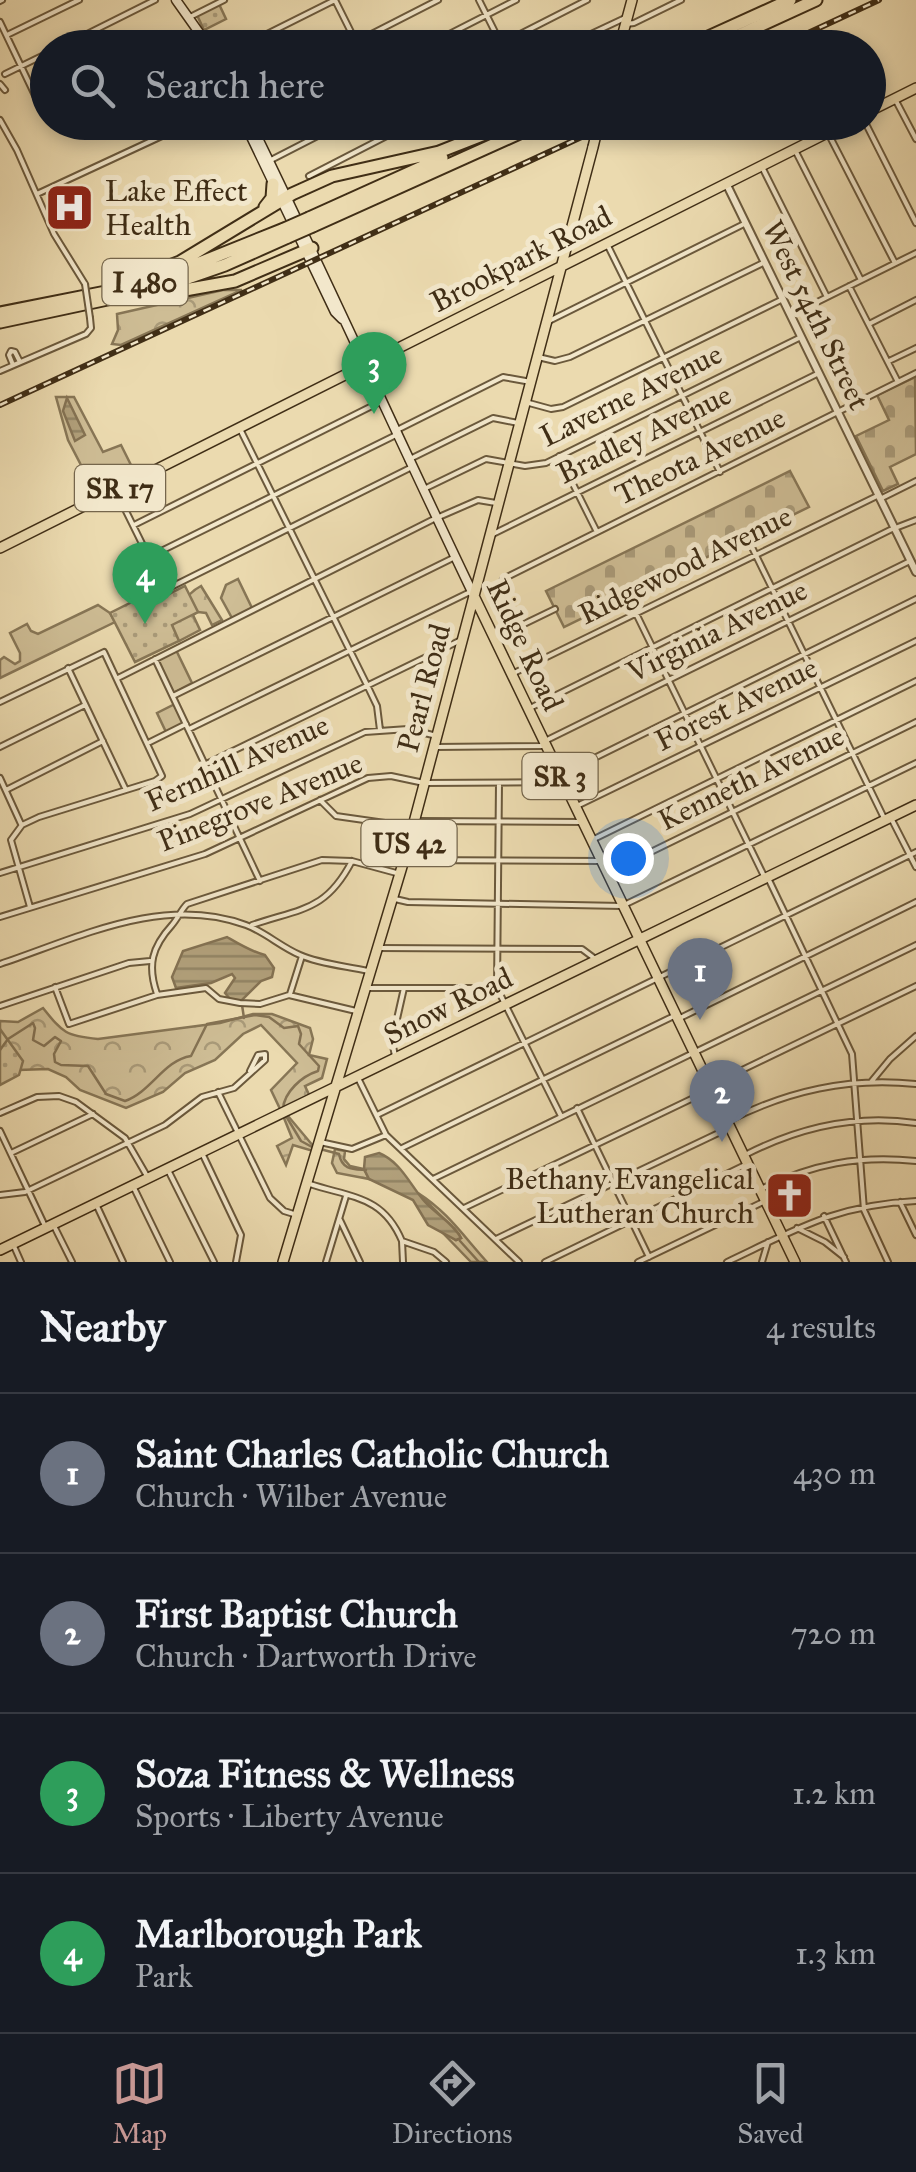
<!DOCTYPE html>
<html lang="en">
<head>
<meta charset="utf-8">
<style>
	:root { --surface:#171b24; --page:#242831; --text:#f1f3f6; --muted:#9ea1a6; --line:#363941; --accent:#c59692 }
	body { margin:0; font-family:"IM FELL Great Primer",serif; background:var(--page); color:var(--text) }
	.you { position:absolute; left:628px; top:858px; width:35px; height:35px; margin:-25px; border:8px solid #fff; border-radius:50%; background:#1a73e8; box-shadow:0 0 0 15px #1a73e833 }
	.badge { display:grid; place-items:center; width:65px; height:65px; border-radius:50%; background:var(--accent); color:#fff; font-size:32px; font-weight:700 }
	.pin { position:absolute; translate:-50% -82px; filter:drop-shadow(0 2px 5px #0008) }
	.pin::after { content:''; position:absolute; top:52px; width:35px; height:30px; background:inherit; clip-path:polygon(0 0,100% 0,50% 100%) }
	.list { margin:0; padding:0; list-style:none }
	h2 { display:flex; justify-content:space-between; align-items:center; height:130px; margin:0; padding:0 40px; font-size:42px }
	h2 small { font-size:32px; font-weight:400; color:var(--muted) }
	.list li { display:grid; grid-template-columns:65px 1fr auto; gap:30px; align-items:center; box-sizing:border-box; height:160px; padding:0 40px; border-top:2px solid var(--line) }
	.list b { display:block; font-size:38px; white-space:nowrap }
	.list p { margin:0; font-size:32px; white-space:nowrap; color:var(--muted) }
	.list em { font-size:32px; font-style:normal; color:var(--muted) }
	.icon { flex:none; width:55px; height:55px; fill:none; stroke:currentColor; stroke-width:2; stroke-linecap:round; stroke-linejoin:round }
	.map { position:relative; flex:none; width:916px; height:1262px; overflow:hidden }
	.search { position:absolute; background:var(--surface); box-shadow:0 5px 15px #0003; left:30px; right:30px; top:30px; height:110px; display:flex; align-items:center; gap:25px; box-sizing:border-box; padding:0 35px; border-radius:55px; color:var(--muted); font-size:38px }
	.sheet { height:770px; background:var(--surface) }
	nav { display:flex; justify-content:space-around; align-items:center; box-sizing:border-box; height:140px; border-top:2px solid var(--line); background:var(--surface); font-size:28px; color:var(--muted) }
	nav a { display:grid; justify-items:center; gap:5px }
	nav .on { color:var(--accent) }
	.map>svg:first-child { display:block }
</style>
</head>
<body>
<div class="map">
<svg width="916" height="1262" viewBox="0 0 916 1262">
	<defs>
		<pattern id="forest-crowns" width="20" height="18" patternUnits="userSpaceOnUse" patternTransform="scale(2.5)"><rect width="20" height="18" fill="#cebd95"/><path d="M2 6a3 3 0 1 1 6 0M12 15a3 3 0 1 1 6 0" fill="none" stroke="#a99a79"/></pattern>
		<pattern id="cemetery-stones" width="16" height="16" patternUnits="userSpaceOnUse" patternTransform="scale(2.5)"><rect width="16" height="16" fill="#cebd95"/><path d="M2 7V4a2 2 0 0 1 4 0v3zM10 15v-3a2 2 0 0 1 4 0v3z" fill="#a99a79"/></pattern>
		<pattern id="park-dots" width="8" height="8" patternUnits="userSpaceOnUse" patternTransform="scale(2.5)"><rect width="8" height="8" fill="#cebd95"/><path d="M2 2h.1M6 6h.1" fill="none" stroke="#a99a79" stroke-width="1.8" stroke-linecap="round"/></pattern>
		<pattern id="water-rules" width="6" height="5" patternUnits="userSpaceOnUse" patternTransform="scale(2.5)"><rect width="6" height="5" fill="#b1a07b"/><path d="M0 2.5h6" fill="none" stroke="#918364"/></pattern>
	</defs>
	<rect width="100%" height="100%" fill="#ebdaaf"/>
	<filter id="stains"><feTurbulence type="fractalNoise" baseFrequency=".002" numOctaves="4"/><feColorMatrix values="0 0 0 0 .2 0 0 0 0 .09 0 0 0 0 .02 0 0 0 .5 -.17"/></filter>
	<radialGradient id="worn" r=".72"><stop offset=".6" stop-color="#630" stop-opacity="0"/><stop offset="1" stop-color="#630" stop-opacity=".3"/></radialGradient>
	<path fill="#cebd95" stroke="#877656" stroke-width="2.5" d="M56,397H74L103,452L121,445L132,467L137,469L94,490L68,440Z
		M238,579L252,608L232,618L221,598L226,585Z
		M98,605L110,613L115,622L0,678V660L4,657L15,664L20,661V653L10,633L27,624L31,631L38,634Z
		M176,650L192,683L173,693L157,660Z
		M175,704L184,723L166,732L157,713Z"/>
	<path fill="url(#forest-crowns)" stroke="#877656" stroke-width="2.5" d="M223,290H242L121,345L112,344L118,330L117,314Z
		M201,586L222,620L212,625L206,613L198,612L193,615L200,630L179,641L170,634C173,616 185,594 201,586Z
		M43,1008C63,1033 66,1036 98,1039L220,1023L253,1014H272L310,1028L313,1039L309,1055L327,1059L322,1078L305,1086L311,1099L282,1113L271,1090L297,1063L261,1025L243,1034L215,1060L185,1073L163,1092L126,1108L80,1090L66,1077L48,1069L18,1070L0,1083V1021L18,1022Z
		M288,1116L314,1147L313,1151L293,1145L286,1165L277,1146L292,1138L284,1118Z
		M335,1149L345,1151L344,1159L350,1166L364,1169L369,1179L337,1173L332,1163Z
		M418,1193C448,1212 464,1237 487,1262H471L439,1229L456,1240L461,1238L459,1234Z"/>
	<path fill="url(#cemetery-stones)" stroke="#877656" stroke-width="2.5" d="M915,377L916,454L890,467L898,484L883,491L856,436L889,420L877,395Z
		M790,471L809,507L564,627L546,591Z"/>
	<path fill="url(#park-dots)" stroke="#877656" stroke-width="2.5" d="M219,4L226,19L204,30L197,15Z
		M185,586L198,612L172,625L179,641L135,662L110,613L156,590L161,598Z
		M0,1029L23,1061L19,1075L0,1085Z"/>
	<path fill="url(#water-rules)" stroke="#847253" stroke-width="2.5" d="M67,398L85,435L75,441L63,411Z
		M227,937C239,944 252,952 265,955L274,968L272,977L261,981L241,1001L230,999L225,993L235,978L232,974L211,983L176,988L172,977L183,951Z
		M379,1153C401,1162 410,1185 425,1202C437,1215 453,1223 461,1238L456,1240L428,1225L413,1200L369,1179L364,1169L365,1157Z"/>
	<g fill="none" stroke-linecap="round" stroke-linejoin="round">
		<path stroke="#847253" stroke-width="2.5" d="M242,1005L244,1018
			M0,1050L8,1039L33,1023L35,1028L33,1040L44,1046L55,1037L61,1041L54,1054L55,1062L61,1065L88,1066L106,1094L125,1101C151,1092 164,1060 191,1056L207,1024L255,1015L269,1017L284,1028L298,1026L301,1034L299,1044L319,1066L318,1071C302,1076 284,1092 283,1109
			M286,1116L301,1141L312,1147
			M320,1149L339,1154C342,1170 353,1169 366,1170
			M460,1241L479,1262"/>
		<defs>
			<path id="minor" d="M335,0L359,48
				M479,0L501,44
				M0,1L2,0
				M190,17L224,0
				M0,22L41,108
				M626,24L634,23L681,0
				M7,35L79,0
				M59,48L155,0
				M239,48L335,0
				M344,48L438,0
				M422,48L516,0
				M493,48L587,0
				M561,48L627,17
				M5,74L48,53
				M0,84L5,90
				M895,99L916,139
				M0,120L17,150L54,234L85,284
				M865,122L916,223
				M255,132L273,122
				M828,133L895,263
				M795,150L861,280
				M269,161L345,122
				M762,167L827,297
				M309,176L414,122
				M37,194L192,122
				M607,244L720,472
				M849,286L897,380
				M791,315L916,253
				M549,321L746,223
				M869,324L916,300
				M538,357L555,361L570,357L765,262
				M889,361L916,348
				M13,365L9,355L11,351L15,352L20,362
				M0,371L86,334L91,328L90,318
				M529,403L551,409L563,407L783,299
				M399,429L503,377L531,382
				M241,431L367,685L377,706L380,730
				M559,456L597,532
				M408,460L493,418L518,423
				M424,489L486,459L525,466L546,463L801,337
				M116,491L165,590L410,468
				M880,499L916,481
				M134,525L380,402
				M491,535L819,373
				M748,539L884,818
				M149,557L396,435
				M503,579L916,373
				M628,597L764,876
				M497,637L555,609
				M155,659L260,881
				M68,668L126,790
				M514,673L879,495
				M118,678L432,520L478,500L496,503
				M173,696L455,557
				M0,702L104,652L162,776L155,781L39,817L22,825L11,840L30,907
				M528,709L890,530L916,520
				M189,729L472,591
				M547,740L910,561
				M150,742L186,724
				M0,747L85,705
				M435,747L545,746
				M206,764L459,641
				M562,774L916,599
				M0,778L21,824
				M499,783L497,988L561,1116
				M6,790L103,741
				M320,800L336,816L413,827
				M579,805L916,641
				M891,818L916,867
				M417,821L582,822
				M592,840L916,681
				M405,860L600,861
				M610,872L916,722
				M0,873L190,814L365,732L408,729L437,736
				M768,878L852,1054L864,1210L888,1262
				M395,899L408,902L622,906L916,763
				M0,917L205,854L368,778L391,776L424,783L562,782
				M252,925C302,908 326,911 352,861
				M379,948L582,949L594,958
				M0,964C78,938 163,894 246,925C265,932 281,947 300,955C320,964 346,966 368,971
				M55,987L69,1024L157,995L206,988L219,999L240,1003L260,1004L289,995L356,1011
				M367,988H497
				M157,994C147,965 152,947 172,925C178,918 181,910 187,904L322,860L352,861L400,874
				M290,994L302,956
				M0,1006L129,963L150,961
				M678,1019L916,902
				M395,1056L392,1041L404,988
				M358,1078L386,1135L519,1262
				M871,1082L890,1059L916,1036
				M713,1084L916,986
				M218,1092L270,1198L284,1211L297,1215
				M577,1108L649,1257
				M0,1113L37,1097L59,1096L76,1102L125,1138L147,1176
				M377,1115L916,852
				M728,1121C788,1091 848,1077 916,1084
				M0,1131L45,1226
				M320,1142L352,1149L386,1135
				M402,1148L674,1016
				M11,1153L93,1114
				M202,1153L241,1235L236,1262
				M747,1154C800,1127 856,1114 916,1123
				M168,1170L214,1262
				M433,1179L916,945
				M310,1184C353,1198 383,1196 402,1241L434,1252L446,1262
				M133,1186L170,1262
				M761,1189C812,1164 859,1155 916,1161
				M0,1195L25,1192L165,1125L202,1097L234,1088L265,1060V1054L258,1055L250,1071
				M900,1202L916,1235
				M96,1204L123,1262
				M464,1208L710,1090
				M824,1216L846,1262
				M340,1220L360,1262
				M53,1224L72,1262
				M797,1228L825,1242L844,1257
				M496,1239L729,1128
				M402,1241L403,1262
				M13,1244L21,1262
				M326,1262L346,1196
				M545,1262L747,1164
				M638,1262L765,1201
				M727,1262C797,1229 836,1205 916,1201
				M762,1262L768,1242"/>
			<path id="tertiary" d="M727,185L916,572"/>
			<path id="secondary" d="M176,0L210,48
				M244,122L335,312L342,319
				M250,122C327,279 398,438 474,596"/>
			<path id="primary" d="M619,48L632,0
				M868,112L916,88
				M0,548L849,122
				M475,598L795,1262
				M0,1250L916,805
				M283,1262L404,860L593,147"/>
			<path id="motorway" d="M684,48L790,0
				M711,48L816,0
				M265,207L272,198L273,184
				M309,218L442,158
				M313,226L544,122
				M167,276L284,229
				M118,290L128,282L180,262L292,194L332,176L439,152L515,122
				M157,295L235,281L312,248
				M0,313L121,289
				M0,322L159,288L225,265L288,237"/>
		</defs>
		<use href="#minor" stroke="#6b593c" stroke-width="8"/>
		<use href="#tertiary" stroke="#6b593c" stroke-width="10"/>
		<use href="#secondary" stroke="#402e16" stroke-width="11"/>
		<use href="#primary" stroke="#402e16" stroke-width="12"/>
		<use href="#motorway" stroke="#402e16" stroke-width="15"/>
		<use href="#minor" stroke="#f2e7cb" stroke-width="4"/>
		<use href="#tertiary" stroke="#f2e7cb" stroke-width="6"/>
		<use href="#secondary" stroke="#f2e7cb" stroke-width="8"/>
		<use href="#primary" stroke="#ebdaaf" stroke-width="9"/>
		<use href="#motorway" stroke="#ebdaaf" stroke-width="11"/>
		<defs>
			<path id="rail" d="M776,48L879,0
				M0,405L614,122"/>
		</defs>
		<use href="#rail" stroke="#402e16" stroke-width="6"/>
		<use href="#rail" stroke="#f2e7cb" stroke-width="2.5" stroke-dasharray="8" stroke-linecap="butt"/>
		<defs>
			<path id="minor-bridge" d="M85,284L90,318"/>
			<path id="primary-bridge" d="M593,147L599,122"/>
			<path id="motorway-bridge" d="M284,229L309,218
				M288,237L313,226"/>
		</defs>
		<use href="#minor-bridge" stroke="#6b593c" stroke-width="8" stroke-linecap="butt"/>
		<use href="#primary-bridge" stroke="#402e16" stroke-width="12" stroke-linecap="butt"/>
		<use href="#motorway-bridge" stroke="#402e16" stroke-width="15" stroke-linecap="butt"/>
		<use href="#minor-bridge" stroke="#f2e7cb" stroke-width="4"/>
		<use href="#primary-bridge" stroke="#ebdaaf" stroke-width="9"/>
		<use href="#motorway-bridge" stroke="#ebdaaf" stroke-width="11"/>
	</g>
	<defs>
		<symbol id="hospital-square" viewBox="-11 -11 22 22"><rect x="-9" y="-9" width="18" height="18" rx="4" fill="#8f2418" stroke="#f2e7cb"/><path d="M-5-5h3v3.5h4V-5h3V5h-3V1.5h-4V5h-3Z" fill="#fff"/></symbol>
		<symbol id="church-square" viewBox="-11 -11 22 22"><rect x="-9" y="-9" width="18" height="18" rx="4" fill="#8f2418" stroke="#f2e7cb"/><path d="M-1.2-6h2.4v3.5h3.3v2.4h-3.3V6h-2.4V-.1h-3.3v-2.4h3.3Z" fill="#fff"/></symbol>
	</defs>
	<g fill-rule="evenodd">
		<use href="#hospital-square" x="42" y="180" width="55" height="55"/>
		<use href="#church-square" x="762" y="1168" width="55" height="55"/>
	</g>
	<g text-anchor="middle" stroke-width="10" stroke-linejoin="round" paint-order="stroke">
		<g fill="#f2e7cb" stroke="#75664c" stroke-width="2.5">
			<rect x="102.5" y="259" width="85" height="46" rx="8"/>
			<rect x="75" y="465" width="90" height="46" rx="8"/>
			<rect x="522.5" y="753" width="75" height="46" rx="8"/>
			<rect x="361.5" y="820" width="95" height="46" rx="8"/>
		</g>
		<g font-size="28" font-weight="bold" fill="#402e16">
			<text x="145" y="292">I 480</text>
			<text x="120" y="498">SR 17</text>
			<text x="560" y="786">SR 3</text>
			<text x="409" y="853">US 42</text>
		</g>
		<g font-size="30" fill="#402e16" stroke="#f2e7cb" text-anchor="start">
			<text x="105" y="201">Lake Effect<tspan x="105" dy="34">Health</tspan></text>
			<text x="754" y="1189" text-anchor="end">Bethany Evangelical<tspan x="754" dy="34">Lutheran Church</tspan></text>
		</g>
		<g font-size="30" fill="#402e16" stroke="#f2e7cb">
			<text transform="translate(521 259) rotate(-27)" y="10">Brookpark Road</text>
			<text transform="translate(816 315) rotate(64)" y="10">West 54th Street</text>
			<text transform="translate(631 395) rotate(-26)" y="10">Laverne Avenue</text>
			<text transform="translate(644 434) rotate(-26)" y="10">Bradley Avenue</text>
			<text transform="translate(700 456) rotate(-26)" y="10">Theota Avenue</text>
			<text transform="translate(685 565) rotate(-26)" y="10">Ridgewood Avenue</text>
			<text transform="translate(717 631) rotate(-26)" y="10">Virginia Avenue</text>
			<text transform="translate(525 645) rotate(65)" y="10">Ridge Road</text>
			<text transform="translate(424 688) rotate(-75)" y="10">Pearl Road</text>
			<text transform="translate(736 704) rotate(-26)" y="10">Forest Avenue</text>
			<text transform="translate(237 763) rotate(-24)" y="10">Fernhill Avenue</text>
			<text transform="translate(751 778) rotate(-26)" y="10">Kenneth Avenue</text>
			<text transform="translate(260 802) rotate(-22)" y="10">Pinegrove Avenue</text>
			<text transform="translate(448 1006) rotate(-26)" y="10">Snow Road</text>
		</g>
	</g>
	<rect width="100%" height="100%" filter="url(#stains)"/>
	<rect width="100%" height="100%" fill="url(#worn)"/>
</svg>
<div class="you"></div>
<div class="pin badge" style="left:700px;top:1020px;background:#6b7280">1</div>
<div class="pin badge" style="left:722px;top:1142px;background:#6b7280">2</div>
<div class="pin badge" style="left:374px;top:414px;background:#2e9e5b">3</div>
<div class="pin badge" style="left:145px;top:624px;background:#2e9e5b">4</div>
<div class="search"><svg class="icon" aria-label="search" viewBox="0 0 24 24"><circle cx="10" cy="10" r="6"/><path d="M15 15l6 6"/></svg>Search here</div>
</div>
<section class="sheet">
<h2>Nearby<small>4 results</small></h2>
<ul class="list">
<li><span class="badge" style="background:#6b7280">1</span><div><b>Saint Charles Catholic Church</b><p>Church · Wilber Avenue</p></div><em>430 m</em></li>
<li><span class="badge" style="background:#6b7280">2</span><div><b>First Baptist Church</b><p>Church · Dartworth Drive</p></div><em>720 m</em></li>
<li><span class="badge" style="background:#2e9e5b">3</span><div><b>Soza Fitness &amp; Wellness</b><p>Sports · Liberty Avenue</p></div><em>1.2 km</em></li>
<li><span class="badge" style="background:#2e9e5b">4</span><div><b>Marlborough Park</b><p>Park</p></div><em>1.3 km</em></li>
</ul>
</section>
<nav>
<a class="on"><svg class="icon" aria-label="map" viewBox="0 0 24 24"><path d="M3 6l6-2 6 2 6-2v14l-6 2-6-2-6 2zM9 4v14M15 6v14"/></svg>Map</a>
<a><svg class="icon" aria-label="directions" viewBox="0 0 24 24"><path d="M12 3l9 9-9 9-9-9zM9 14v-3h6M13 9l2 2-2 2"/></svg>Directions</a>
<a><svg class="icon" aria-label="saved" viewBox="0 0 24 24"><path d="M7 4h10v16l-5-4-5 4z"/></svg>Saved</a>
</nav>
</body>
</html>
